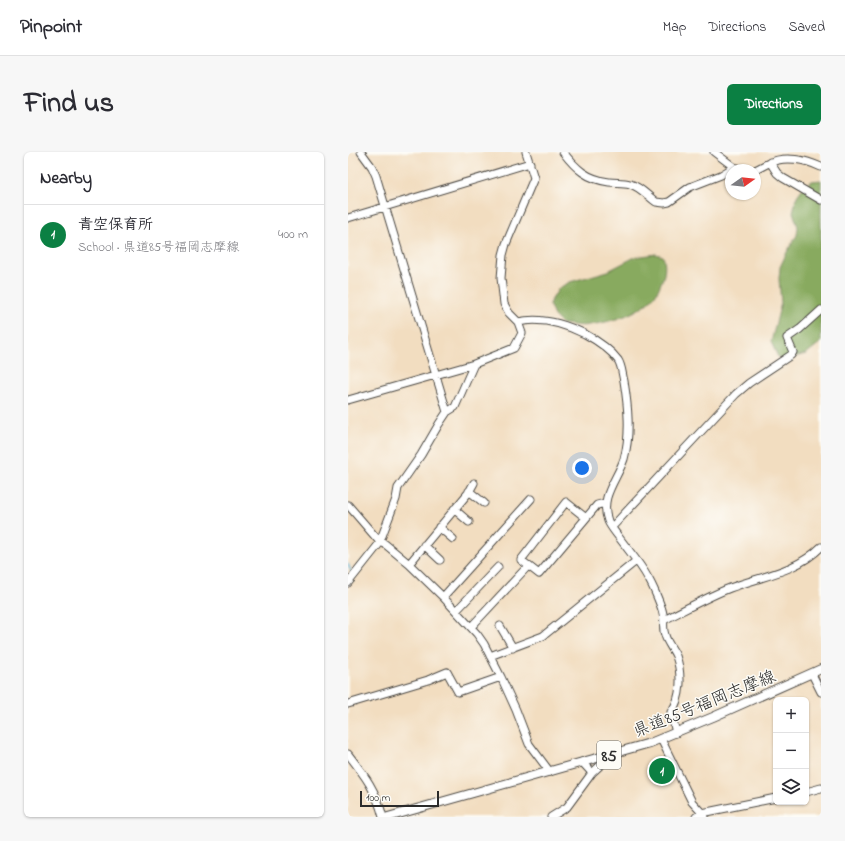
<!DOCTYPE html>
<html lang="en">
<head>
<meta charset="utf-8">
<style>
	:root { --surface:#fff; --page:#f7f7f7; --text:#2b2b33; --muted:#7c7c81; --line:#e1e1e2; --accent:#0b8043 }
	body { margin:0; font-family:"Indie Flower","Klee One",sans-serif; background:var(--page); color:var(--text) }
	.controls { position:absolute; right:12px; bottom:12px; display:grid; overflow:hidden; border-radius:6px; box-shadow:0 1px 3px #0004 }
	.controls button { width:36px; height:36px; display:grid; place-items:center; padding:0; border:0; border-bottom:1px solid var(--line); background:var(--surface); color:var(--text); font:20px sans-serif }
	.compass { position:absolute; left:377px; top:12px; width:36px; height:36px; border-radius:50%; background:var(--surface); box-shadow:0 1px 3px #0004; rotate:75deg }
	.scale { position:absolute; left:12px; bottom:10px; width:79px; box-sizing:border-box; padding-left:4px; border:2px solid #2b2b2b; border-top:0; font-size:11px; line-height:14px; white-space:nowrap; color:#2b2b2b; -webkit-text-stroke:3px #fdfcf7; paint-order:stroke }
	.you { position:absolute; left:234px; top:316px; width:14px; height:14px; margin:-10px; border:3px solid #fff; border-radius:50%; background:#1a73e8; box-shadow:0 0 0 6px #1a73e833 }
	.badge { display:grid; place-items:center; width:26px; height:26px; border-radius:50%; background:var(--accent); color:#fff; font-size:13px; font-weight:700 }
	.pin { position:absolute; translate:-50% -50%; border:2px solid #fff; box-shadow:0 1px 4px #0006 }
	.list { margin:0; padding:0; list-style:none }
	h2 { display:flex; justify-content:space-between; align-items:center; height:52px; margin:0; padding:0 16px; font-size:17px }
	h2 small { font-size:13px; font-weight:400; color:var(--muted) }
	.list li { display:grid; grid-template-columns:26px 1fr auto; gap:12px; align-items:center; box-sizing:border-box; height:60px; padding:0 16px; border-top:1px solid var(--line) }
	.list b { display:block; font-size:15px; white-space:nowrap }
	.list p { margin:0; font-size:13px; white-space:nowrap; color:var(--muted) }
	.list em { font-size:13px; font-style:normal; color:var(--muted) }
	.icon { flex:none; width:22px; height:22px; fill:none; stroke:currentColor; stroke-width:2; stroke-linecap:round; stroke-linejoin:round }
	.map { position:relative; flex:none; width:473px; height:665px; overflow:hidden; border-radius:6px }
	header { display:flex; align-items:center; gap:24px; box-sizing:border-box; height:56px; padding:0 20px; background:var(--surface); border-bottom:1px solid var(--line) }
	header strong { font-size:19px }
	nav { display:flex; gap:22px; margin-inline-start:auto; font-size:14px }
	.intro { display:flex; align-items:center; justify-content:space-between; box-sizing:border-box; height:96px; padding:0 24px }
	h1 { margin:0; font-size:28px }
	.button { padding:10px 18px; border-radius:6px; background:var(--accent); color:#fff; font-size:14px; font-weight:700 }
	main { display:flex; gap:24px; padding:0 24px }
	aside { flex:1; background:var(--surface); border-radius:6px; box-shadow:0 1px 3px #0004 }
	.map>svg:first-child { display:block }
</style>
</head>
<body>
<header>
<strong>Pinpoint</strong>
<nav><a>Map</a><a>Directions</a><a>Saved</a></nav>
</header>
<div class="intro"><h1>Find us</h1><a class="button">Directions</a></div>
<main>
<aside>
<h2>Nearby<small></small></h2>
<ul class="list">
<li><span class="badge">1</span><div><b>青空保育所</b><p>School · 県道85号福岡志摩線</p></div><em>400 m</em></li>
</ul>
</aside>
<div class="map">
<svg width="473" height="665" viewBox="0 0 473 665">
	<rect width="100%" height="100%" fill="#fdfcf7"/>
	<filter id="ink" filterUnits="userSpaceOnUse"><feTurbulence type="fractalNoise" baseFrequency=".025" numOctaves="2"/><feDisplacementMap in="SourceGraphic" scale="8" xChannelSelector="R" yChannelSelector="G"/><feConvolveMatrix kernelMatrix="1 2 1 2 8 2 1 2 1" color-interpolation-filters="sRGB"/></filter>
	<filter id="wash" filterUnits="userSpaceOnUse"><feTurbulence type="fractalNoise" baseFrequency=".012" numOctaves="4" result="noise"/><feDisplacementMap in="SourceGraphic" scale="16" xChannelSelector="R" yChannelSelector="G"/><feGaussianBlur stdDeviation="0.9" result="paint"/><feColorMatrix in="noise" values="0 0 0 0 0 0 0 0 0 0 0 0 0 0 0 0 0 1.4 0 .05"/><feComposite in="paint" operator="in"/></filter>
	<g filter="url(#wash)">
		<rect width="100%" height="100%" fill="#f2ddc0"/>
		<path fill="#88aa5e" stroke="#5a6a44" d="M473,28V190L458,202L435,208L430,205L423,190L433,151L431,127L432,115L439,100L449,83L450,75L445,60L449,44L454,37L464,29Z
			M308,102L315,104C318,113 317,123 313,131C311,136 309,141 306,145C290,162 264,170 241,173C233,175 222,172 214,172L206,164L201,152L211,136L222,130L260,119L287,105Z"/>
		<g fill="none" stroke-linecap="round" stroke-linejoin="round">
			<path stroke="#57b0d4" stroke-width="1.5" d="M0,412L4,421"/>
		</g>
	</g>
	<g filter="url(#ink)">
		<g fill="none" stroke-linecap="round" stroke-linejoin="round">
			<defs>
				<path id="minor" d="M13,0L24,15L28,24L99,260
					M215,0C228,17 239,27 261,30C268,31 275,30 282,32C291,34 300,44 308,50L316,51L321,50L342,35L373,23L386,15
					M366,0L386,15L396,18
					M422,10L429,21L435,26L473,48
					M407,18C412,16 416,13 421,11C437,3 458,8 473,15
					M0,66L182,11
					M170,170C192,165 217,172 237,182C250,189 261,196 270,208C274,214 274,222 276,229C280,254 283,282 276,307C269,328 251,345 260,369C262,374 267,380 270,384C280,398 292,411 300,426C304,432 314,455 315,462C317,469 314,476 317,483C319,491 325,497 328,504C334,521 334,546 323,560L328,581
					M0,248L126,212
					M121,339L136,351
					M0,353L31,389L37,392L61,412L95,445L129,482L136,492L153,525L168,558L181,592L202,620
					M106,357L121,370
					M238,366L218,350L173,408L191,422L249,353L257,351
					M91,375L105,387
					M264,375L388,242L401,231L443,203L445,200L439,186L452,177L473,158
					M76,393L92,408
					M61,412L121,340L126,331
					M0,431L31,392L48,347L50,336L73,303L91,272L99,260L107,255L126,212L166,196L174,181L170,170L161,161L156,152L153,126L155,103L158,92L186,26L178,0
					M95,445L183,347
					M108,459L150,415
					M316,468C338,457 359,445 382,436C414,424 448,420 473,395
					M152,474L165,496
					M123,475L180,414
					M142,504L195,484L288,409
					M464,522L473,540
					M0,552L80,528L99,520L110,540L153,525
					M313,587L344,650L354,661L356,665
					M0,602C17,624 28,638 35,665
					M234,610L244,621
					M458,640L473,636
					M203,665L219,655L244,621L256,610L254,605
					M348,665L354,661L428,646"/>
				<path id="major" d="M40,665L302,591L365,565L473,517"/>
			</defs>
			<use href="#minor" stroke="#494641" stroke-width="9"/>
			<use href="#major" stroke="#494641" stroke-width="10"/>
			<use href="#minor" stroke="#fff" stroke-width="7"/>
			<use href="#major" stroke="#fff" stroke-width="8"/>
		</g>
	</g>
	<g text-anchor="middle" stroke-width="3" stroke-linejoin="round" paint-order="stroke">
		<rect fill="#fdfcf7" stroke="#6a6a68" stroke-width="1" x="249" y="589" width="24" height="28" rx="3"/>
		<g font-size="16" font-weight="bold" fill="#2b2b2b">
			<text x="261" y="609">85</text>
		</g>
		<g font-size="17" fill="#2b2b2b" stroke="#fdfcf7">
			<text transform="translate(356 551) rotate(-22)" y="6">県道85号福岡志摩線</text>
		</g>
	</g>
</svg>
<div class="controls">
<button>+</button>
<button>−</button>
<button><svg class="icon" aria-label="layers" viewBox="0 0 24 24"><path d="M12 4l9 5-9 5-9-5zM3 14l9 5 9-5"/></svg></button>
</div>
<svg class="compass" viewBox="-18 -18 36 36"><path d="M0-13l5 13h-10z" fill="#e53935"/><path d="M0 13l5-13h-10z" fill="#7c7c81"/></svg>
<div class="scale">100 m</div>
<div class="you"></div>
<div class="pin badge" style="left:314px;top:619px">1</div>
</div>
</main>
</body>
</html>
